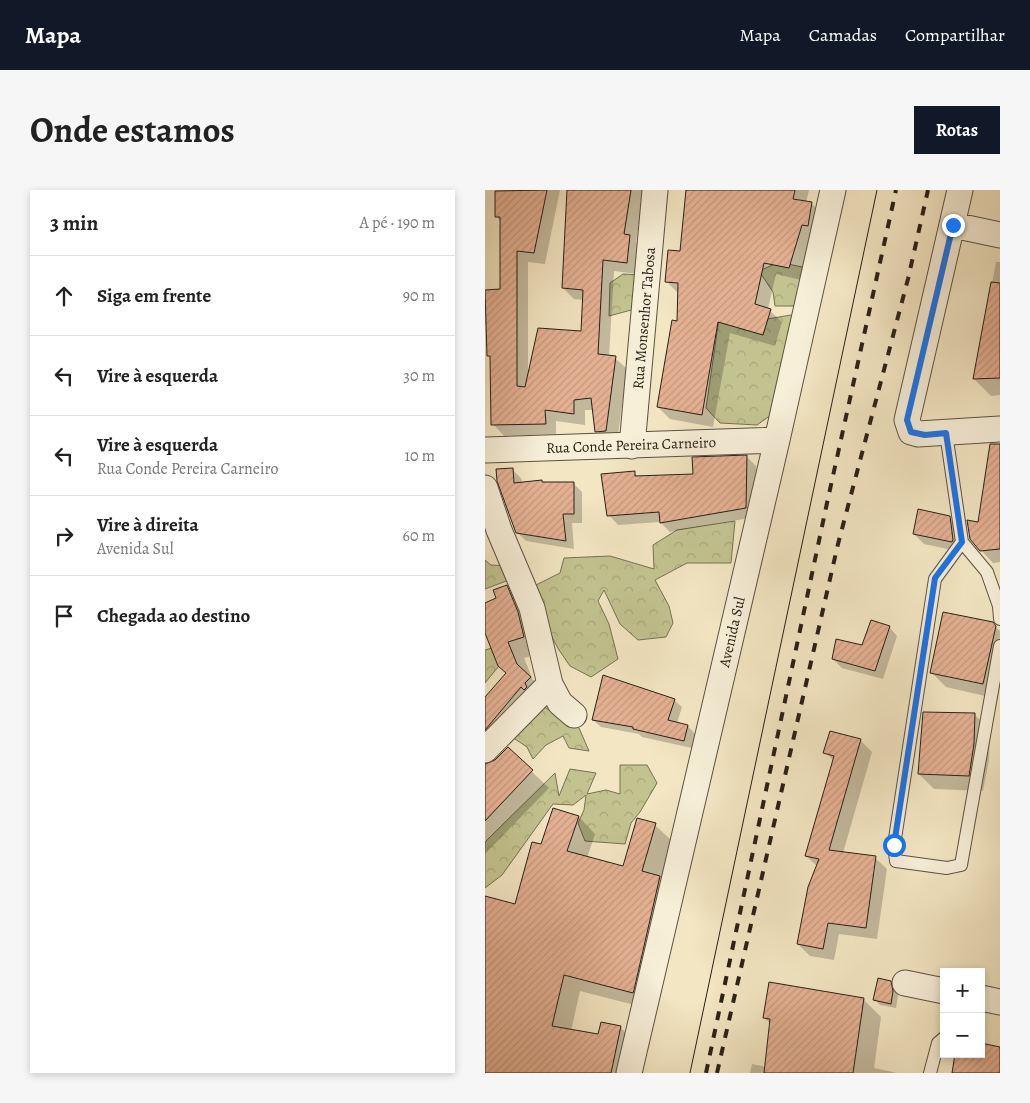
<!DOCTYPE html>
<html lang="pt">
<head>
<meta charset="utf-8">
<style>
	:root { --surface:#fff; --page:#f6f6f6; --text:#222; --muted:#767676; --line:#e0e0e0; --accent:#111827 }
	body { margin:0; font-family:Alegreya,serif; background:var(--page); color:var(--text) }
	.controls { position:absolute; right:15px; bottom:15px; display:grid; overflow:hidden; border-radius:0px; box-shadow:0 2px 8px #0003 }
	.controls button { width:45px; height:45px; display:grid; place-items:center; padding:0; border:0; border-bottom:1px solid var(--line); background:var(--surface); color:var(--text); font:25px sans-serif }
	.stop { position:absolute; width:15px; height:15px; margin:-11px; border:4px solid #1a73e8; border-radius:50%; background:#fff }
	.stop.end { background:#1a73e8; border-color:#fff; box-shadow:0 1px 5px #0008 }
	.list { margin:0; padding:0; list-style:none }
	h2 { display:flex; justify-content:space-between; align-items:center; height:65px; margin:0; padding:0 20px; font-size:21px }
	h2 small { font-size:16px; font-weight:400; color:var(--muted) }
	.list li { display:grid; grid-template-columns:32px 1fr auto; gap:15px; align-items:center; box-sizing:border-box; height:80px; padding:0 20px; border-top:1px solid var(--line) }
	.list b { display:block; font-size:19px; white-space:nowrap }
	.list p { margin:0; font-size:16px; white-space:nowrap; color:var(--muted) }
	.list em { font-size:16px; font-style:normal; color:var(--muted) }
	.icon { flex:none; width:28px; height:28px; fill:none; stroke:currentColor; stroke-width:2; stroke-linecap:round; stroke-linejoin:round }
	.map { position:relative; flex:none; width:515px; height:883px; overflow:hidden; border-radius:0px }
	header { display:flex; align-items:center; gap:30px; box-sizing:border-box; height:70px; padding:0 25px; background:var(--accent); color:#fff }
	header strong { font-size:24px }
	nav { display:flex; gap:28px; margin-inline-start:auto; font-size:18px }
	.intro { display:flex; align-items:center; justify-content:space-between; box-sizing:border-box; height:120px; padding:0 30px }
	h1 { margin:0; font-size:35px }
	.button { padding:12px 22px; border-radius:0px; background:var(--accent); color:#fff; font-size:18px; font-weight:700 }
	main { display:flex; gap:30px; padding:0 30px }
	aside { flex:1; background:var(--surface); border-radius:0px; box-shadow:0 2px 8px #0003 }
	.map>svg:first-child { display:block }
</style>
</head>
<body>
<header>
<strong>Mapa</strong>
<nav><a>Mapa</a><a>Camadas</a><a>Compartilhar</a></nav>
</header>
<div class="intro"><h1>Onde estamos</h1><a class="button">Rotas</a></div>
<main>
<aside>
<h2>3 min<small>A pé · 190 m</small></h2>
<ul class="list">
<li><svg class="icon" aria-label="ahead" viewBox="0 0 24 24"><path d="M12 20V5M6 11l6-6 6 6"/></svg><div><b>Siga em frente</b></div><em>90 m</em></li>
<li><svg class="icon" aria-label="left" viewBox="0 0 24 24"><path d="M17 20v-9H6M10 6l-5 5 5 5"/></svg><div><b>Vire à esquerda</b></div><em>30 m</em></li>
<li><svg class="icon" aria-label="left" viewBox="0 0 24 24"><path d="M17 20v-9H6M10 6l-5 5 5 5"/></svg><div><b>Vire à esquerda</b><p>Rua Conde Pereira Carneiro</p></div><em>10 m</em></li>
<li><svg class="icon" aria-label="right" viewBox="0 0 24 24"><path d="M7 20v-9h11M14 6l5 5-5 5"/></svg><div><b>Vire à direita</b><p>Avenida Sul</p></div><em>60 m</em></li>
<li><svg class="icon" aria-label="arrive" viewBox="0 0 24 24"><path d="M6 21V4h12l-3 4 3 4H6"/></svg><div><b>Chegada ao destino</b></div></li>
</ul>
</aside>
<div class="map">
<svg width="515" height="883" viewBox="0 0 515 883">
	<defs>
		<pattern id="forest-crowns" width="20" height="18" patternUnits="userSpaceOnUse" patternTransform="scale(1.25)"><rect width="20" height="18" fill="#c3c38f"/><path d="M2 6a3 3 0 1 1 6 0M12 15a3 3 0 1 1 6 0" fill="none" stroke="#a8a77b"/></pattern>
		<pattern id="building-hatch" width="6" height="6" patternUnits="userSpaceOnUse" patternTransform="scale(1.25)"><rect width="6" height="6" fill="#e5b193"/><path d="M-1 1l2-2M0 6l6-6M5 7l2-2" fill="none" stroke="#c4987e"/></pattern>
	</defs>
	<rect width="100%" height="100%" fill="#f3e6c3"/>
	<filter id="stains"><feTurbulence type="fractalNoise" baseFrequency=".004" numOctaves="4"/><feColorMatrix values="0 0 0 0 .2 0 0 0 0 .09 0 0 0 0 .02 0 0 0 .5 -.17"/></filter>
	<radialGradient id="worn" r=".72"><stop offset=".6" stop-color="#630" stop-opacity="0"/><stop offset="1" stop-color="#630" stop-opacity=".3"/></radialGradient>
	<path fill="url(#forest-crowns)" stroke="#767253" d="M294,72L317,77L321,93L309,116H290L288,102L274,81Z
		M138,84L155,85L150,119L124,126L125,93Z
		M306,125L314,134L286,225L272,235L235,233L221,218L234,129L258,133Z
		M250,331L246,373H202L170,390L184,416L188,433L181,447L153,450L135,434L119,400L113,411L124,434L133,469L106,487L85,476L74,460L62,438L51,395L75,383L79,368L125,366L169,379L168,355L192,340Z
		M0,370L6,375L24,376V390L0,399Z
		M14,456L18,471L0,493V460Z
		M56,515L94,538L104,561L84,558L78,546L61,555L48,569L42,557L24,545Z
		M135,575H162L172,593L155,622L146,633L140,654L100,651L93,633L99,620L101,605L88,615L68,614L17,685L0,698V652L70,583L74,606L85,579L111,583L102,604L121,600L135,604Z"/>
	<path fill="#0003" d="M27,0H75L60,74L43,72V185L98,142L99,110L89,109L78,98L83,0H159L151,52L156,57L152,84L129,81L124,167L130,168L142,179L132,252L123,253L112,241L108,220H100V235L71,231V244L19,246L8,234L6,169L4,166L3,137L0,134V101L16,100V32L12,27Z
		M203,0H324L321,13H326L338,25L316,90L291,84L283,119L297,132L290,156L245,143L228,237L185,229L173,217L193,132L194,104L182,92L197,63Z
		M511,72H515V205L506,206L489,189Z
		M515,264V372L508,373L496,360L494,334Z
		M262,267L271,276L270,327L185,342L175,332L133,335L124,325L149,282L153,287L209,285Z
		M27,279L36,288L37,293L56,291L59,293H88L97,302V333H87L89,359L41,351L32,342Z
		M464,327L475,338L477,362L439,354L429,344Z
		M21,396L38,413L55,463L39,468L48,490L62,504L6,567L0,578V509L23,483L0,440V414L12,409Z
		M507,434L515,441L513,509L461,497L446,482Z
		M404,437L412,446L398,489L357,478L348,469L378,456Z
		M119,486L189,510L197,517L192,533L203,536L210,544L207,558L157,547L154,544L116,537L108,530Z
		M490,525L505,540L504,570L498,601L449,599L434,584Z
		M375,550L387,562L358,663L390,668L402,679L392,749L354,744L349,770L325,766L313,754L332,676L321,666L349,571L340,562Z
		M23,559L64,598L0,664V578Z
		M94,627L110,644L102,668L139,678L170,635L187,651L165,819L95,801L86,841L114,846L135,837L152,854L146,883H0V707L31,715L57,656Z
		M405,792L411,797L413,806L411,818L395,815L389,809Z
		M379,810L396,827L389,878L412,883H265L267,874L281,877L286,834L279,828Z"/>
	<path fill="url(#building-hatch)" stroke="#282017" d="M62,0L49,63L32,61V196L40,197L53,138L96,141L98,100L77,98L82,0H146L139,44L145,45L142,73L118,70L113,164L131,166L121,241L110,242L106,208L89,210V224L60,220L61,234L6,235L5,166H2L0,100L15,99V27H10V1Z
		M201,0H310L308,9L327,12L323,36L317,35L304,78L279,73L270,114L286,119L278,145L233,132L217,225L172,217L187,130L192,131L193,93L180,92L183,60L195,61Z
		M506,92L515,93V188L488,189Z
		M505,254H515V359L495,361L485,349L482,330L493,332Z
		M262,265L261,318L175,333L174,322L122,326L116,284L150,281V286L208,284L207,267Z
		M28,278L29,293L57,290V292H89V324H78L81,351L31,343L12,291L11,279Z
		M433,319L465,326L468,350L467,352L428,344Z
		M22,395L33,422L39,447L23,452L32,474L46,487L40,493L42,497L39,500L36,497L0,540V507L21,483L13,476L0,443V413L11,408L8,400Z
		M458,422L508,432L511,436L498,494L445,483Z
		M386,430L405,436L390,481L347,469L351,449L377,455Z
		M118,485L190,509L183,530L203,535L199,551L148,539V537L107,530Z
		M438,522L490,523L489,554L484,586L433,584Z
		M345,541L376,549L344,660L391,666L381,738L343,733L338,759L312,754L323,697L334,669L320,666L349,566L338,563Z
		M23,557L48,580L0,631V574L10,570Z
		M68,618L94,626L82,661L138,676L152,628L171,633L157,681L175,686L149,800L148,803L79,785L67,836L113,844L116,832L136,836L126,883H0V706L30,714L47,652L56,654Z
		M393,788L406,791L408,801L406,814L388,810Z
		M284,792L379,808L368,883H279L285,829L278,828Z
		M496,853L515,857V883H467L470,864H496Z"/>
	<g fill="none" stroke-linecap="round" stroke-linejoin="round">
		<defs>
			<path id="lane" d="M461,243L477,352L502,382L514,416L515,429
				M477,352L450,389L409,655L411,671L462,678L476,675L515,456
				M445,883L453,853L459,848"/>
			<path id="street" d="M475,0L422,230L426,242L433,244L515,239
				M468,35L515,45
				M147,256L170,0
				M0,260L292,250
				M0,298L14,340L47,418L65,494L75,513L89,525
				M0,560L65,494
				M420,793L459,801
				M496,808L515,812
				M144,883L292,250L348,0"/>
		</defs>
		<use href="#lane" stroke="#5b5242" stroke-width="14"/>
		<use href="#street" stroke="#5b5242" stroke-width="27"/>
		<use href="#lane" stroke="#f7efd8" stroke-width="12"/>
		<use href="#street" stroke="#f7efd8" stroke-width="25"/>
		<path stroke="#282017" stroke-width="1" d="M205,883L392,0"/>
		<path stroke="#282017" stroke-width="4" stroke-dasharray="9 9" stroke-linecap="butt" d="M221,883L342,313L411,0
			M232,883L353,354L423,89L443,0"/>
	</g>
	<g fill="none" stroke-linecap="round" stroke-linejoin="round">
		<path stroke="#1a73e8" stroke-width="6" d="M409,655L450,388L477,352L461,243L440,245L426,242L422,230L468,35"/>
	</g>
	<g text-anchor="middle" stroke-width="4" stroke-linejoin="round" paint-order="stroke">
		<g font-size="15" fill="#282017" stroke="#f7efd8">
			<text transform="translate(159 128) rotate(-85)" y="5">Rua Monsenhor Tabosa</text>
			<text transform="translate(146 255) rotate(-2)" y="5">Rua Conde Pereira Carneiro</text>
			<text transform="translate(247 442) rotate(-77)" y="5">Avenida Sul</text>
		</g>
	</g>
	<rect width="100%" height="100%" filter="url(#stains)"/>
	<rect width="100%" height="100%" fill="url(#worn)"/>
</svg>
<div class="controls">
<button>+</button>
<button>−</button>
</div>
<div class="stop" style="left:409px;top:655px"></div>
<div class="stop end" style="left:468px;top:35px"></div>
</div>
</main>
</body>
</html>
